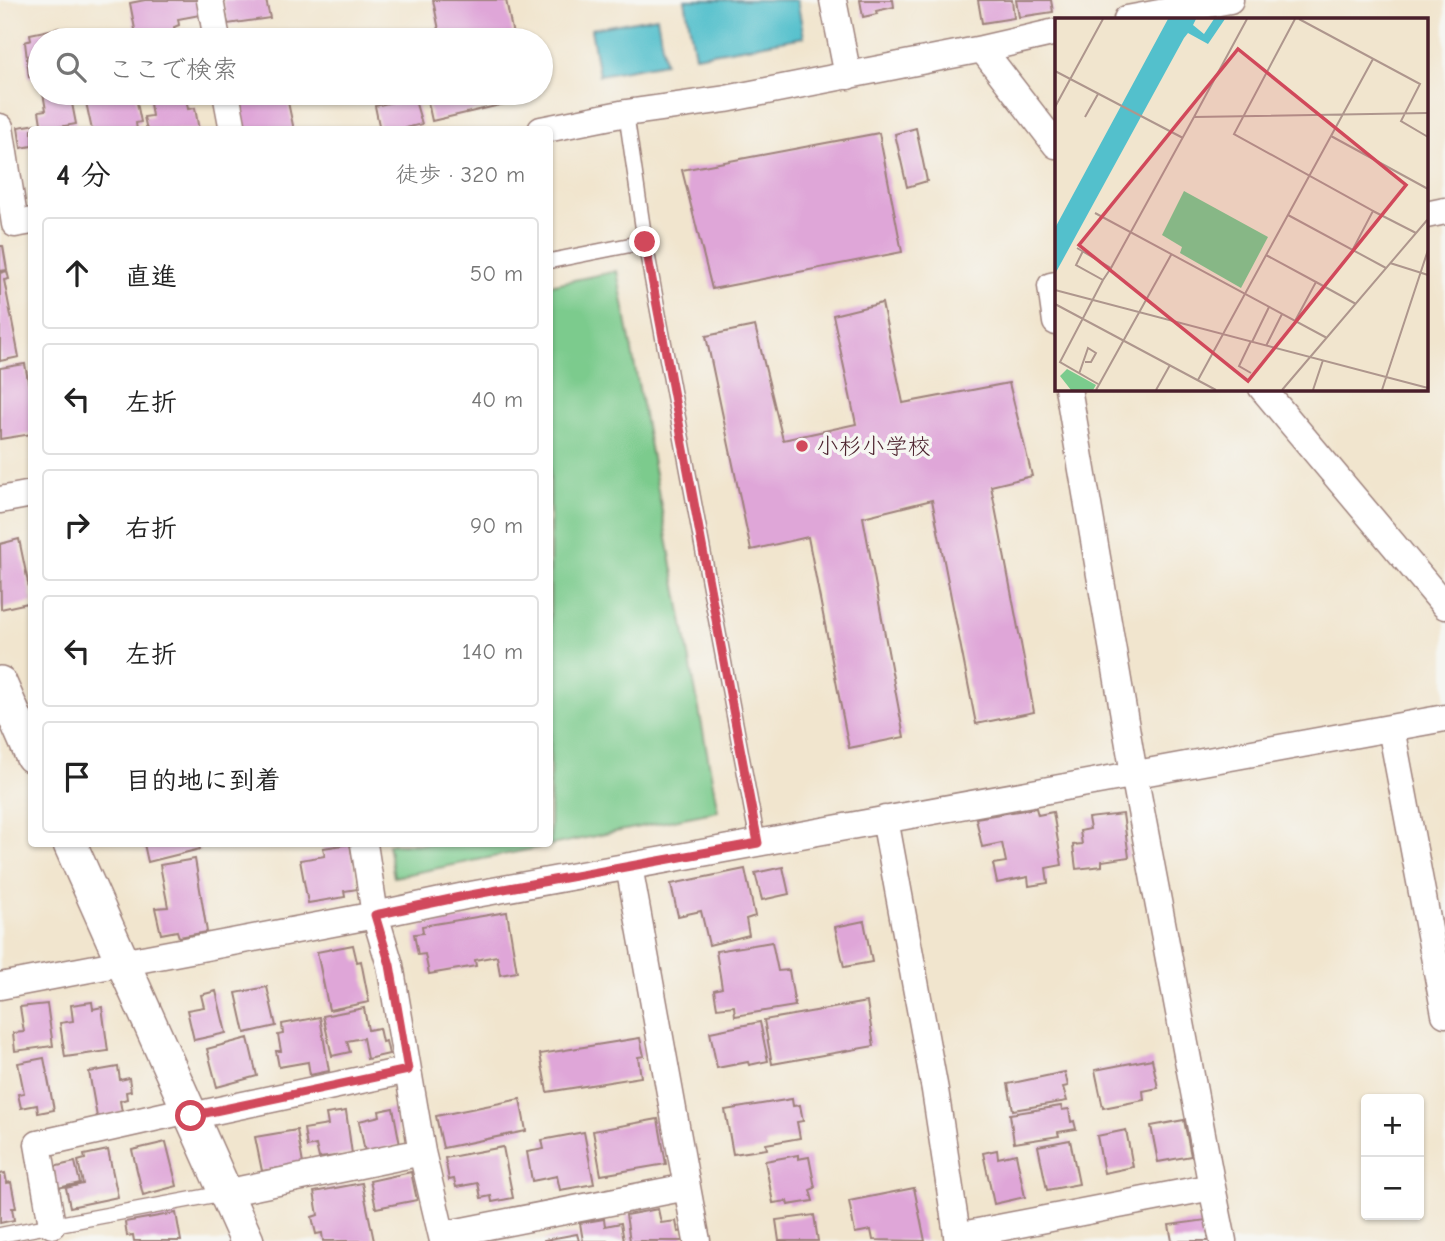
<!DOCTYPE html>
<html lang="ja">
<head>
<meta charset="utf-8">
<style>
	:root { --surface:#fff; --page:#f2f2f2; --text:#222; --muted:#767676; --line:#e0e0e0 }
	body { margin:0; font-family:"Comic Neue","Klee One",sans-serif; background:var(--page); color:var(--text) }
	.controls { position:absolute; right:21px; bottom:21px; display:grid; overflow:hidden; border-radius:7px; box-shadow:0 2px 5px #0004 }
	.controls button { width:63px; height:63px; display:grid; place-items:center; padding:0; border:0; border-bottom:2px solid var(--line); background:var(--surface); color:var(--text); font:35px sans-serif }
	.stop { position:absolute; width:21px; height:21px; margin:-16px; border:5px solid #d1495b; border-radius:50%; background:#fff }
	.stop.end { background:#d1495b; border-color:#fff; box-shadow:0 2px 7px #0008 }
	.list { margin:0; padding:0; list-style:none }
	h2 { display:flex; justify-content:space-between; align-items:center; height:91px; margin:0; padding:0 28px; font-size:30px }
	h2 small { font-size:23px; font-weight:400; color:var(--muted) }
	.list li { display:grid; grid-template-columns:46px 1fr auto; gap:21px; align-items:center; box-sizing:border-box; height:112px; margin:0 14px 14px; padding:0 14px; border:2px solid var(--line); border-radius:7px }
	.list b { display:block; font-size:26px; white-space:nowrap }
	.list em { font-size:23px; font-style:normal; color:var(--muted) }
	.icon { flex:none; width:38px; height:38px; fill:none; stroke:currentColor; stroke-width:2; stroke-linecap:round; stroke-linejoin:round }
	.map { position:relative; flex:none; width:1445px; height:1241px; overflow:hidden }
	.search { position:absolute; background:var(--surface); box-shadow:0 2px 5px #0004; left:28px; top:28px; width:525px; height:77px; display:flex; align-items:center; gap:18px; box-sizing:border-box; padding:0 24px; border-radius:38px; color:var(--muted); font-size:26px }
	.panel { position:absolute; background:var(--surface); box-shadow:0 2px 5px #0004; left:28px; top:126px; width:525px; height:721px; border-radius:7px }
	.map>svg:first-child { display:block }
</style>
</head>
<body>
<div class="map">
<svg width="1445" height="1241" viewBox="0 0 1445 1241">
	<rect width="100%" height="100%" fill="#f6f6f2"/>
	<filter id="ink" filterUnits="userSpaceOnUse"><feTurbulence type="fractalNoise" baseFrequency=".0143" numOctaves="2"/><feDisplacementMap in="SourceGraphic" scale="14" xChannelSelector="R" yChannelSelector="G"/><feConvolveMatrix kernelMatrix="1 2 1 2 8 2 1 2 1" color-interpolation-filters="sRGB"/></filter>
	<filter id="wash" filterUnits="userSpaceOnUse"><feTurbulence type="fractalNoise" baseFrequency=".00686" numOctaves="4" result="noise"/><feDisplacementMap in="SourceGraphic" scale="28" xChannelSelector="R" yChannelSelector="G"/><feGaussianBlur stdDeviation="1.57" result="paint"/><feColorMatrix in="noise" values="0 0 0 0 0 0 0 0 0 0 0 0 0 0 0 0 0 1.4 0 .05"/><feComposite in="paint" operator="in"/></filter>
	<g filter="url(#wash)">
		<rect width="100%" height="100%" fill="#f1e5ce"/>
		<path fill="#7bcb8d" stroke="#62755c" stroke-width="2" d="M617,271L718,811L394,877L388,844H550V285Z"/>
		<path fill="#53c0cc" stroke="#4e707c" stroke-width="2" d="M685,0H797L804,37L695,56Z
			M657,17L665,63L599,75L591,29Z"/>
		<g id="blocks">
			<path fill="#dfa6d8" d="M145,0H197L200,15L178,19L179,25L174,27L176,37L158,40H137L130,3Z
				M223,0H266L270,18L228,24Z
				M433,0H506L514,40H441Z
				M860,0H893L894,7L876,11L877,14L863,17Z
				M978,0H1012L1014,18L982,23Z
				M1016,0H1051L1053,12L1019,17Z
				M59,28L62,40H40V75L29,77L25,42L31,40L30,34Z
				M43,93H70L76,124L42,130L39,111L46,110Z
				M84,93H135L141,122L136,123L137,130H92Z
				M171,93H185L188,109L195,108L199,130H147L144,117L152,116L149,97Z
				M235,93H286L294,130H243Z
				M426,93H524L525,99L432,121Z
				M414,97L422,124L398,130H380L375,106Z
				M38,124L39,130H32V146L21,148L18,127Z
				M916,128L927,181L907,187L895,134Z
				M879,133L902,252L712,289L682,170Z
				M0,246H3L7,270L0,271Z
				M7,271L9,279L4,280L19,357L0,361V273Z
				M882,303L903,403L1009,383L1032,476L991,486L1034,712L976,724L932,500L863,517L904,737L849,748L808,537L751,550L706,336L755,326L783,440L856,424L833,315Z
				M25,364L32,402V434L0,439V368Z
				M19,539L32,602L1,609L0,544Z
				M1036,808L1038,815L1053,812L1062,865L1046,868L1048,883L1029,886L1028,877L997,883L993,864L1006,862L1002,843L982,847L976,818Z
				M1123,814L1129,857L1102,861V866L1076,869L1073,845L1082,844L1080,831L1090,829L1088,818Z
				M144,844H198L200,849L148,862Z
				M350,844L358,889L344,891L345,897L308,903L300,860L325,856L323,848Z
				M195,859L207,932L179,937L177,931L161,934L155,908L168,907L160,865Z
				M783,867L789,894L762,900L755,873Z
				M745,869L755,916L746,919L749,935L709,945L701,911L678,916L671,884Z
				M507,912L517,972L500,975L497,956L475,960L476,966L429,974L425,954L418,955L414,934L423,933L422,926Z
				M864,921L872,962L844,967L835,927Z
				M772,942L778,971L789,970L795,1006L735,1016L734,1006L717,1008L714,990L722,988L716,951Z
				M353,945L357,962L361,961L369,1002L329,1010L317,952Z
				M267,987L276,1026L245,1033L236,993Z
				M216,991L226,1033L194,1040L187,1010L204,1007L201,995Z
				M92,1002L93,1009L102,1007L108,1051L65,1057L60,1023L73,1021L71,1005Z
				M867,1002L874,1046L772,1064L764,1020Z
				M47,1004L53,1046L15,1051L13,1033L24,1032L20,1007Z
				M364,1008L368,1030L379,1028L382,1042L386,1041L389,1054L367,1059L363,1038L347,1041L350,1052L332,1056L323,1016Z
				M320,1017L329,1071L310,1075L308,1062L279,1067L276,1051H281L278,1035L283,1034L282,1024Z
				M760,1022L768,1061L749,1065L748,1062L717,1068L710,1032Z
				M248,1038L257,1076L217,1087L207,1049Z
				M640,1038L644,1056L638,1057L641,1077L547,1092L540,1054Z
				M44,1058L54,1110L38,1113L37,1105L21,1108L18,1094L24,1093L18,1063Z
				M1152,1059L1158,1088L1143,1091L1144,1100L1103,1108L1095,1070Z
				M118,1067L120,1080L129,1078L131,1091L126,1092L127,1099L120,1101L122,1112L97,1117L89,1072Z
				M1065,1072L1068,1086L1063,1087L1067,1101L1013,1110L1008,1084Z
				M520,1099L526,1131L443,1148L436,1116Z
				M792,1099L793,1106L800,1105L803,1121L797,1122L800,1138L766,1144L767,1149L733,1154L725,1110Z
				M1061,1106L1062,1110L1069,1109L1071,1122L1074,1121L1076,1129L1058,1132L1059,1136L1014,1143L1010,1114Z
				M393,1108L400,1145L365,1152L359,1121L380,1116L379,1111Z
				M346,1111L352,1154L319,1158L316,1145L307,1147L304,1129L328,1125L326,1114Z
				M658,1119L666,1164L601,1175L593,1131Z
				M1184,1120L1191,1156L1158,1162L1151,1126Z
				M297,1130L303,1164L262,1171L255,1137Z
				M1126,1130L1133,1167L1104,1173L1097,1136Z
				M584,1132L594,1184L560,1190L557,1176L532,1181L527,1152L544,1149L542,1140Z
				M1070,1140L1079,1184L1047,1190L1038,1146Z
				M166,1142L177,1186L143,1195L132,1150Z
				M503,1147L513,1198L492,1202L491,1196L481,1198L478,1183L456,1187L454,1179L449,1180L445,1158Z
				M108,1150L118,1197L70,1207L66,1188L83,1184L78,1161L85,1159L84,1155Z
				M997,1150L998,1158L1016,1154L1025,1197L994,1204L983,1153Z
				M798,1155V1159L809,1157L815,1188L810,1190L813,1201L788,1205L787,1201L773,1203L765,1161Z
				M75,1162L80,1183L58,1188L53,1167Z
				M411,1172L417,1200L376,1208L370,1181Z
				M5,1173L7,1183L11,1182L16,1208H12L14,1220L0,1223V1174Z
				M362,1183L374,1241H323L322,1233L316,1234L312,1217L318,1215L314,1192Z
				M914,1188L925,1241L873,1240L871,1230L855,1233L849,1201Z
				M658,1209L661,1223L676,1221L678,1232L682,1231L684,1241H630L626,1215Z
				M176,1213L181,1241H134L133,1235L127,1236L125,1222Z
				M814,1215L818,1241H779L776,1220Z
				M604,1219L605,1226L621,1223L624,1241H583L580,1223Z
				M1206,1220L1209,1241H1172L1169,1225Z
				M577,1234L579,1241H544V1240Z"/>
		</g>
	</g>
	<g filter="url(#ink)">
		<use href="#blocks" fill-opacity="0" stroke="#9e827c" stroke-width="2"/>
		<g fill="none" stroke-linecap="round" stroke-linejoin="round">
			<defs>
				<path id="service" d="M645,242L758,843
					M550,261L645,242L626,113
					M0,1235L225,1193"/>
				<path id="minor" d="M210,0L217,40
					M833,0L848,76
					M1127,19L1230,0
					M982,49L1056,32
					M226,93L233,130
					M0,127L15,224L32,221
					M541,130L626,113L726,99L982,49L1056,145
					M1426,215L1445,211
					M1056,285L1051,286L1056,322
					M1262,388L1445,606
					M0,500L32,494
					M1391,728L1445,1014
					M885,819L935,1090L958,1241
					M364,844L375,915L390,965L422,1152L443,1241
					M0,986L375,915L465,896L1445,718
					M191,1116L408,1070
					M687,1187L697,1241
					M1212,1187L1223,1241
					M225,1193L422,1152
					M52,1225L38,1144L189,1110
					M442,1235L687,1187L629,866
					M957,1236L1212,1187L1134,774L1068,388"/>
				<path id="tertiary" d="M0,683L32,756
					M70,844L247,1241"/>
			</defs>
			<use href="#service" stroke="#9e827c" stroke-width="17"/>
			<use href="#minor" stroke="#9e827c" stroke-width="29"/>
			<use href="#tertiary" stroke="#9e827c" stroke-width="36"/>
			<use href="#service" stroke="#fff" stroke-width="14"/>
			<use href="#minor" stroke="#fff" stroke-width="26"/>
			<use href="#tertiary" stroke="#fff" stroke-width="33"/>
		</g>
	</g>
	<g fill="none" stroke-linecap="round" stroke-linejoin="round" filter="url(#ink)">
		<path stroke="#d1495b" stroke-width="9" d="M191,1116L408,1070L390,965L375,915L465,896L758,843L645,242"/>
	</g>
	<circle fill="#d1495b" stroke="#f6f6f2" stroke-width="2.5" cx="802" cy="446" r="7"/>
	<g text-anchor="middle" stroke-width="7" stroke-linejoin="round" paint-order="stroke">
		<g font-size="23" fill="#4a1f2b" stroke="#f6f6f2" text-anchor="start">
			<text x="816" y="454">小杉小学校</text>
		</g>
	</g>
	<g transform="translate(1055 18)">
		<rect width="373" height="373" fill="#f1e5ce"/>
		<path d="M129,173L213,219L186,270L125,235L127,229L107,217ZM12,351L41,367L38,372H16L5,358Z" fill="#7bcb8d"/>
		<path d="M113,1H141L138,7L149,16L159,1H170L153,26L133,15L129,20L0,256V210Z" fill="#53c0cc"/>
		<path fill="none" stroke="#ae968d" stroke-width="2" d="M240,1L179,116L318,193L297,233M244,1L365,66L346,103L373,119M0,53L128,120M0,89L48,1M30,99L43,76M139,99L192,1M276,118L373,171M318,193L361,215M40,195L272,320M233,197L331,250M22,230L56,250L139,99L373,95M28,233L21,247L48,262L56,250M211,237L261,264L240,303M335,245L373,257M261,264L301,286M0,272L373,370M0,286L161,372M196,323L184,348L196,355M197,324L214,289M211,328L227,296M24,356L33,330L41,335L36,344H30M143,362L318,41M43,366L5,344L48,262M41,372L116,237M101,372L115,347M227,372L373,201M258,372L268,342M327,372L373,232"/>
		<path fill="#d1495b" fill-opacity="0.15" stroke="#d1495b" stroke-width="3.5" d="M183,31L351,167L193,363L24,227Z"/>
		<rect width="373" height="373" fill="none" stroke="#4a1f2b" stroke-width="3.5"/>
	</g>
</svg>
<div class="controls">
<button>+</button>
<button>−</button>
</div>
<div class="stop" style="left:191px;top:1116px"></div>
<div class="stop end" style="left:645px;top:242px"></div>
<div class="search"><svg class="icon" aria-label="search" viewBox="0 0 24 24"><circle cx="10" cy="10" r="6"/><path d="M15 15l6 6"/></svg>ここで検索</div>
<section class="panel">
<h2>4 分<small>徒歩 · 320 m</small></h2>
<ul class="list">
<li><svg class="icon" aria-label="ahead" viewBox="0 0 24 24"><path d="M12 20V5M6 11l6-6 6 6"/></svg><div><b>直進</b></div><em>50 m</em></li>
<li><svg class="icon" aria-label="left" viewBox="0 0 24 24"><path d="M17 20v-9H6M10 6l-5 5 5 5"/></svg><div><b>左折</b></div><em>40 m</em></li>
<li><svg class="icon" aria-label="right" viewBox="0 0 24 24"><path d="M7 20v-9h11M14 6l5 5-5 5"/></svg><div><b>右折</b></div><em>90 m</em></li>
<li><svg class="icon" aria-label="left" viewBox="0 0 24 24"><path d="M17 20v-9H6M10 6l-5 5 5 5"/></svg><div><b>左折</b></div><em>140 m</em></li>
<li><svg class="icon" aria-label="arrive" viewBox="0 0 24 24"><path d="M6 21V4h12l-3 4 3 4H6"/></svg><div><b>目的地に到着</b></div></li>
</ul>
</section>
</div>
</body>
</html>
